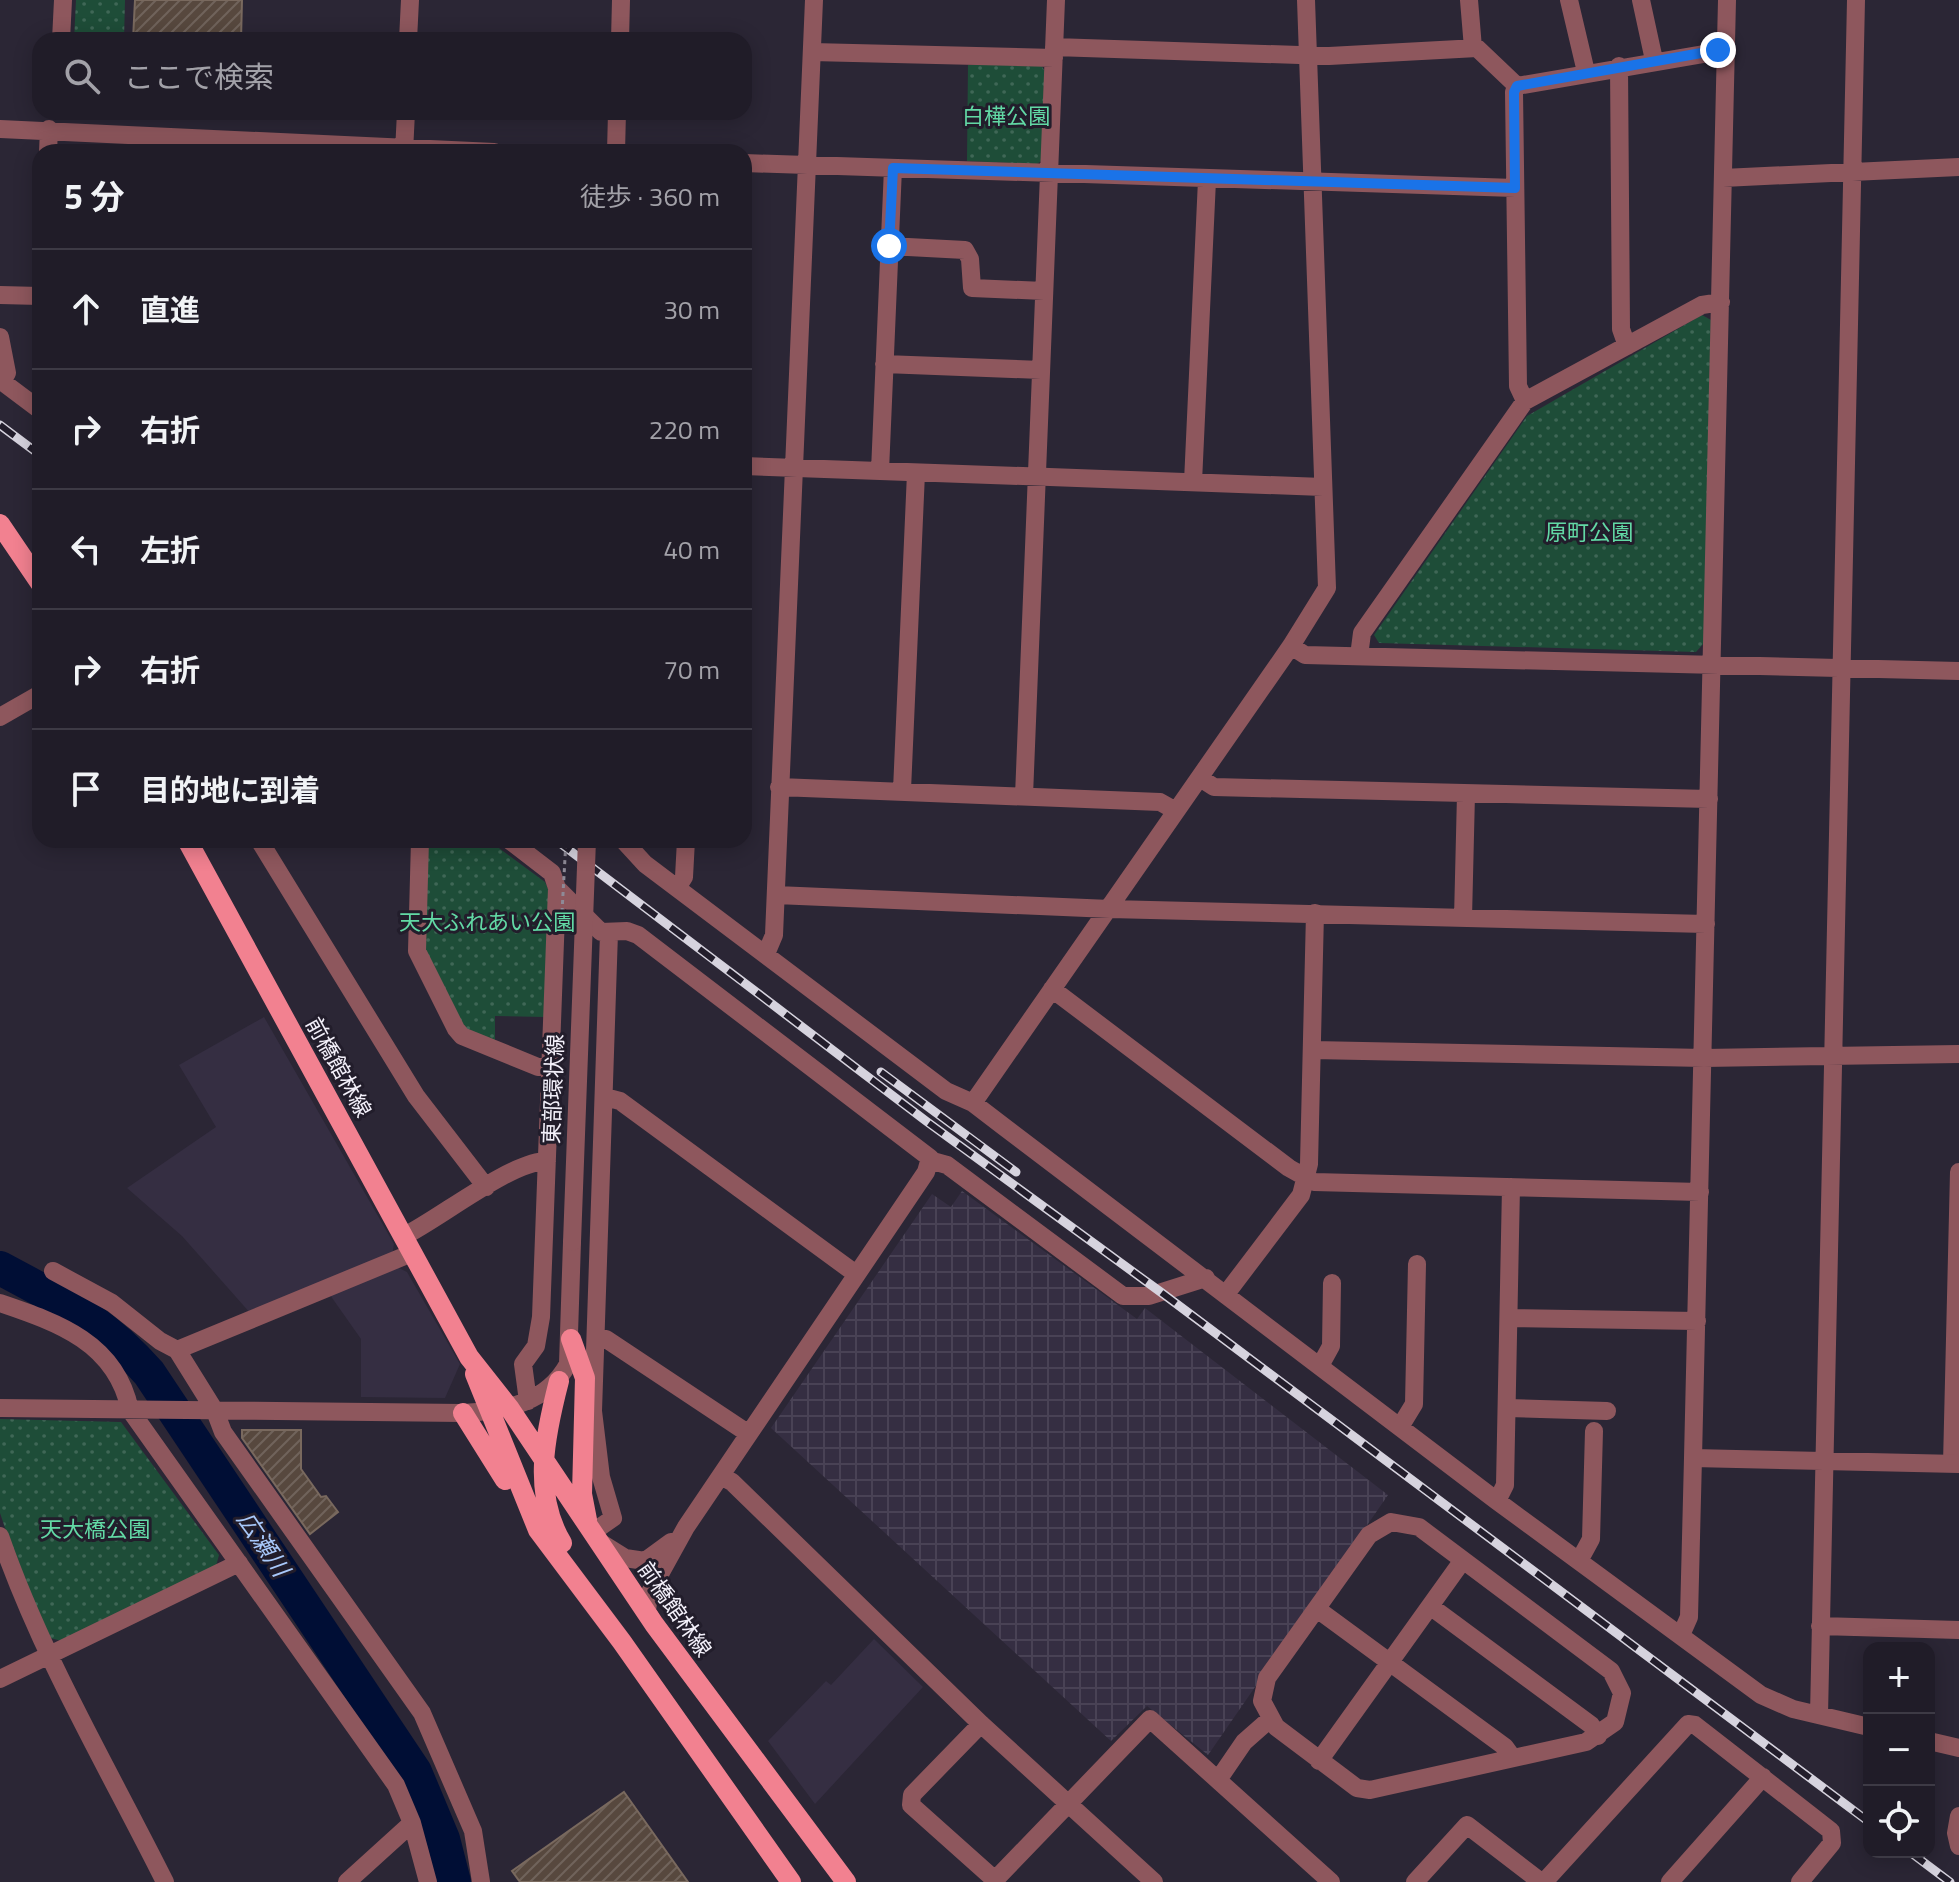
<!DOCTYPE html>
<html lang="ja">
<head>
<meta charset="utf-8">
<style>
	:root { --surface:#201c28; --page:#2d2934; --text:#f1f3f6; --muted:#a2a1a8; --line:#3d3a45 }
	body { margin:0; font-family:"Titillium Web","Noto Sans JP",sans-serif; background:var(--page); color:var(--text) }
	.controls { position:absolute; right:24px; bottom:24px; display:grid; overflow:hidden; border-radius:16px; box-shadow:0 4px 20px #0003 }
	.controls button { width:72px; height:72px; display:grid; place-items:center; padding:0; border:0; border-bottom:2px solid var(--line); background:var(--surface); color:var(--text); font:40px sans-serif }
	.stop { position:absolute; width:24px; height:24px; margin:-18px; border:6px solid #1a73e8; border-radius:50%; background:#fff }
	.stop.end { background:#1a73e8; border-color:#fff; box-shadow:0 2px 8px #0008 }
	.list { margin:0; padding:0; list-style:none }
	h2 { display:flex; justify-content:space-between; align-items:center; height:104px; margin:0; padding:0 32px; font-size:34px }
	h2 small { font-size:26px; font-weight:400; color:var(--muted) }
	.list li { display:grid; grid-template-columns:52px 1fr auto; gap:24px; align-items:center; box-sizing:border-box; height:120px; padding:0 32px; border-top:2px solid var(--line) }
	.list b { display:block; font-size:30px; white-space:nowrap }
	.list em { font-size:26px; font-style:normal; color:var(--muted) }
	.icon { flex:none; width:44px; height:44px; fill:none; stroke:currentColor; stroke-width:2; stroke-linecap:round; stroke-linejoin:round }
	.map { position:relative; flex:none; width:1959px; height:1882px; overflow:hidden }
	.search { position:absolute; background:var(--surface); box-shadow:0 4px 20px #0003; left:32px; top:32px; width:720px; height:88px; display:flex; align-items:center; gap:20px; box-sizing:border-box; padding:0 28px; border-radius:24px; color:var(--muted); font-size:30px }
	.panel { position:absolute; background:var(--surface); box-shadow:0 4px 20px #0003; left:32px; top:144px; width:720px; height:704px; border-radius:24px }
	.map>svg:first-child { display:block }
</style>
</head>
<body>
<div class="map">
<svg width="1959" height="1882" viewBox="0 0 1959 1882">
	<defs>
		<pattern id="industrial-grid" width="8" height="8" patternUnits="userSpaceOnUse" patternTransform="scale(2)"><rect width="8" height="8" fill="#352e42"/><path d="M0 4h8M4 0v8" fill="none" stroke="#494255"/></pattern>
		<pattern id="park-dots" width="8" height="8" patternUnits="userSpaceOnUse" patternTransform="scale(2)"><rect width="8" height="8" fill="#1e4d38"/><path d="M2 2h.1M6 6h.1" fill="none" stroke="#3f6756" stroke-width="1.8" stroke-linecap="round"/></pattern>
		<pattern id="building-hatch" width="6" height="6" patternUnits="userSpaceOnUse" patternTransform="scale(2)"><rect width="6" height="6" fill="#57483e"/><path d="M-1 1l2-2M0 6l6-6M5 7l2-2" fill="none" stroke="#70635b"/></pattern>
	</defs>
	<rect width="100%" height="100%" fill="#2b2635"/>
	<path fill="#352e42" d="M264,1017L394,1244L392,1256L251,1314L182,1236L127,1188L216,1127L179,1065Z
		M397,1267L407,1272L460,1364L445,1398L361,1397V1339L330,1295Z
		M874,1639L923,1687L815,1804L768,1741L826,1681L831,1685Z"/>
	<path fill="url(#industrial-grid)" d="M962,1191L1137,1319L1145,1308L1388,1495L1208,1755L1147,1706L1111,1741L771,1428L932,1194L951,1207Z"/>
	<path fill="url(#park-dots)" d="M76,0H125L124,40H74Z
		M968,65H1041L1046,73L1044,159L1037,164L967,161Z
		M71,112H121V119L75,117Z
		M1702,315L1711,320L1704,643L1696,652L1379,643L1374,635L1527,416Z
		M426,840H488L545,882L550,893L546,1017L495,1016V1043L464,1030L425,951Z
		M0,1419L121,1422L219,1555L216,1566L62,1641L50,1638L26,1590L0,1513Z"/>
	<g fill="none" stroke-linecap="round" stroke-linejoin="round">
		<path stroke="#000e35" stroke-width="34" d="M0,1268C61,1301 102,1319 149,1373L415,1772L443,1839L454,1882"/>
	</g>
	<path fill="url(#building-hatch)" stroke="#79695e" stroke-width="2" d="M135,0H242L241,40H133Z
		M242,1430H301V1469L321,1497L326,1496L338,1512L310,1534L242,1438Z
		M624,1792L688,1882H520L512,1871Z"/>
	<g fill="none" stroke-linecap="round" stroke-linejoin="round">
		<path stroke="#8e575d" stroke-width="18" d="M1469,0L1473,48
			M1569,0L1586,72
			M1641,0L1654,60
			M61,40L63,0
			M408,40L410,0
			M620,40L621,0
			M1054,47L1329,56L1477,48L1517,86
			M812,52L1054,58
			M1619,66L1621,329L1627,346
			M0,129L494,152
			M48,152L49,129
			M404,152L406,112
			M616,152L617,112
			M744,163L1515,188
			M1723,178L1959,167
			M889,246L965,250L970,259L972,288L1044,291
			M0,295L40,296
			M0,337L7,373L2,382
			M884,364L1041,370
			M0,380L40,410
			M1525,401L1518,386L1514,92L1517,86L1727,50
			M744,466L1323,487
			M880,471L893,168
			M1193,482L1207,180
			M1291,646L1305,655L1959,671
			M1359,656L1362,633L1525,401L1702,305L1721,302
			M0,717L40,694
			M1200,778L1214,787L1709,799
			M779,787L1160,802L1176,811
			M902,790L916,473
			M1024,796L1056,0
			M259,840L416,1096L486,1187
			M420,840L417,951L456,1029L462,1036L538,1067H551
			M509,840L552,873L557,888L601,932L627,931L638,935L930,1158L926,1172L686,1527L649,1594L647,1611L652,1620
			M623,840L645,864L946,1091L973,1103L1003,1126L1497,1501L1761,1695L1793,1709L1869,1727
			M677,888L684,877L686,840
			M776,895L1110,909L1706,924
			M1463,918L1466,794
			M766,954L774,935L814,0
			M1052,989L1289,1168L1314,1182L1700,1192
			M1313,1050L1704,1058L1959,1054
			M605,1097L620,1101L856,1274
			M973,1103L1291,646L1327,588L1306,0
			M929,1160L947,1165L1123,1296H1149L1206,1278
			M404,1236C439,1219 511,1161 547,1161
			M53,1271L112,1303L160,1341L177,1350L215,1411L223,1432L422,1713L473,1831L481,1882
			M1226,1294L1301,1195L1309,1164L1315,913
			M0,1303C59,1323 116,1343 130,1410L396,1785L412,1823L428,1882
			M1509,1318L1697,1321
			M596,1337L606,1339L749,1434
			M177,1350L412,1253
			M1320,1366L1331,1346L1332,1283
			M528,1401L523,1364L536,1346L541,1317L557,888
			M0,1408L463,1413C505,1411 547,1403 568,1364L572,1242
			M1507,1408L1607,1411
			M1400,1427L1414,1404L1417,1264
			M1693,1458L1959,1464
			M1952,1464L1959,1172
			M721,1476L732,1482L981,1724L1154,1882
			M1497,1501L1505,1485L1511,1187
			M1391,1522L1419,1527L1611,1671L1622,1693L1615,1722L1586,1742L1370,1790L1357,1788L1276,1727L1262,1701L1267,1678L1369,1535Z
			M593,1532L613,1518L601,1477L593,1411L609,933
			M0,1536C42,1657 108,1768 165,1882
			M601,1543L625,1558L645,1561L671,1542
			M1579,1561L1591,1539L1594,1431
			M1430,1606L1591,1725L1598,1736
			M1317,1609L1505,1747L1513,1758
			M1820,1626L1959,1630
			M1681,1635L1689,1617L1693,1458L1727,0
			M0,1679L239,1563
			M1819,1715L1856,0
			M981,1724L912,1795L911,1805L995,1880
			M1929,1741L1959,1748
			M1319,1761L1463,1560
			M1218,1780L1244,1742L1269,1720
			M1959,1816L1956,1833L1959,1846
			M347,1882L412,1823
			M993,1882L1150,1719L1331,1882
			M1415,1882L1467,1825L1541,1882
			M1544,1882L1688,1724L1695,1725L1831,1831L1832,1843L1800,1882
			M1670,1882L1763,1777"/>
		<path stroke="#f28190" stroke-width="20" d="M0,524L40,583
			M187,840L469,1357L510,1409L654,1624L846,1882
			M571,1339L585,1378L582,1494L587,1520
			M475,1374L538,1530L622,1642L791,1882
			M559,1381C545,1435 532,1493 562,1543
			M463,1413L505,1480"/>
		<defs>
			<path id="rail" d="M0,425L40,455
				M556,840L926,1121L1162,1293L1869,1822
				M881,1072L1016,1172
				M1910,1852L1950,1882"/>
		</defs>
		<use href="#rail" stroke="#d6d3de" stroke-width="9"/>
		<use href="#rail" stroke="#221d2b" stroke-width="6" stroke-dasharray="18" stroke-linecap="butt"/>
		<path stroke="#8e8a97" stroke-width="3" stroke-dasharray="4 4" stroke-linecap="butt" d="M562,912L566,840"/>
		<path stroke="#8e575d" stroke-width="18" d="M572,1242L587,840"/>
	</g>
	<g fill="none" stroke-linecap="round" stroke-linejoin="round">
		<path stroke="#1a73e8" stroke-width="10" d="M889,246L893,168L1515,188L1514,92L1517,86L1718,50"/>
	</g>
	<g text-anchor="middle" stroke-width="6" stroke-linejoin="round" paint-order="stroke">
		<g font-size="22" fill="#62d9a5" stroke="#221d2b">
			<text x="1006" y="124">白樺公園</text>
			<text x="1589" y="540">原町公園</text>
			<text x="487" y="930">天大ふれあい公園</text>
			<text x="95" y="1537">天大橋公園</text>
		</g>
		<g font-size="22" fill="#f3f0fa" stroke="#221d2b">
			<text transform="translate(339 1067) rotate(61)" y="8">前橋館林線</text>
			<text transform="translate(553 1089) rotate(-88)" y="8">東部環状線</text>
			<text transform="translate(675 1609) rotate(55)" y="8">前橋館林線</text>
		</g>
		<g font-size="24" font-style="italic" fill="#a8c8fa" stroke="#221d2b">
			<text transform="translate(263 1544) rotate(56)" y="8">広瀬川</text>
		</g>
	</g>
</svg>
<div class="controls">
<button>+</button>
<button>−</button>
<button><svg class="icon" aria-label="locate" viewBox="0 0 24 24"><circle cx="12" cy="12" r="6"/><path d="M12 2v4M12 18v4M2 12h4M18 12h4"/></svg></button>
</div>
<div class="stop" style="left:889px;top:246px"></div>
<div class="stop end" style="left:1718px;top:50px"></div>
<div class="search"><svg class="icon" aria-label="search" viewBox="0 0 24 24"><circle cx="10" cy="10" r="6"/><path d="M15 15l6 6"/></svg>ここで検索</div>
<section class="panel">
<h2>5 分<small>徒歩 · 360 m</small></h2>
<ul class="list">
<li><svg class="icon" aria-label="ahead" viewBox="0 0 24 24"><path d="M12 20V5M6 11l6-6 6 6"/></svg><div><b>直進</b></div><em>30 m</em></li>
<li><svg class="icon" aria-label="right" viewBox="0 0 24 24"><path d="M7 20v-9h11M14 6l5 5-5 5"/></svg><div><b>右折</b></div><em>220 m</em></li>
<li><svg class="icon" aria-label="left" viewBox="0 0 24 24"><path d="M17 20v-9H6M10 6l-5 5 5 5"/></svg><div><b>左折</b></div><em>40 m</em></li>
<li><svg class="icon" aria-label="right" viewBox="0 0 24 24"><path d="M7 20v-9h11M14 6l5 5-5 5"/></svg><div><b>右折</b></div><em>70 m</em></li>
<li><svg class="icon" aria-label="arrive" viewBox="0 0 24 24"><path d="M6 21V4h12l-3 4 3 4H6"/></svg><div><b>目的地に到着</b></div></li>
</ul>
</section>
</div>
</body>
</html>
